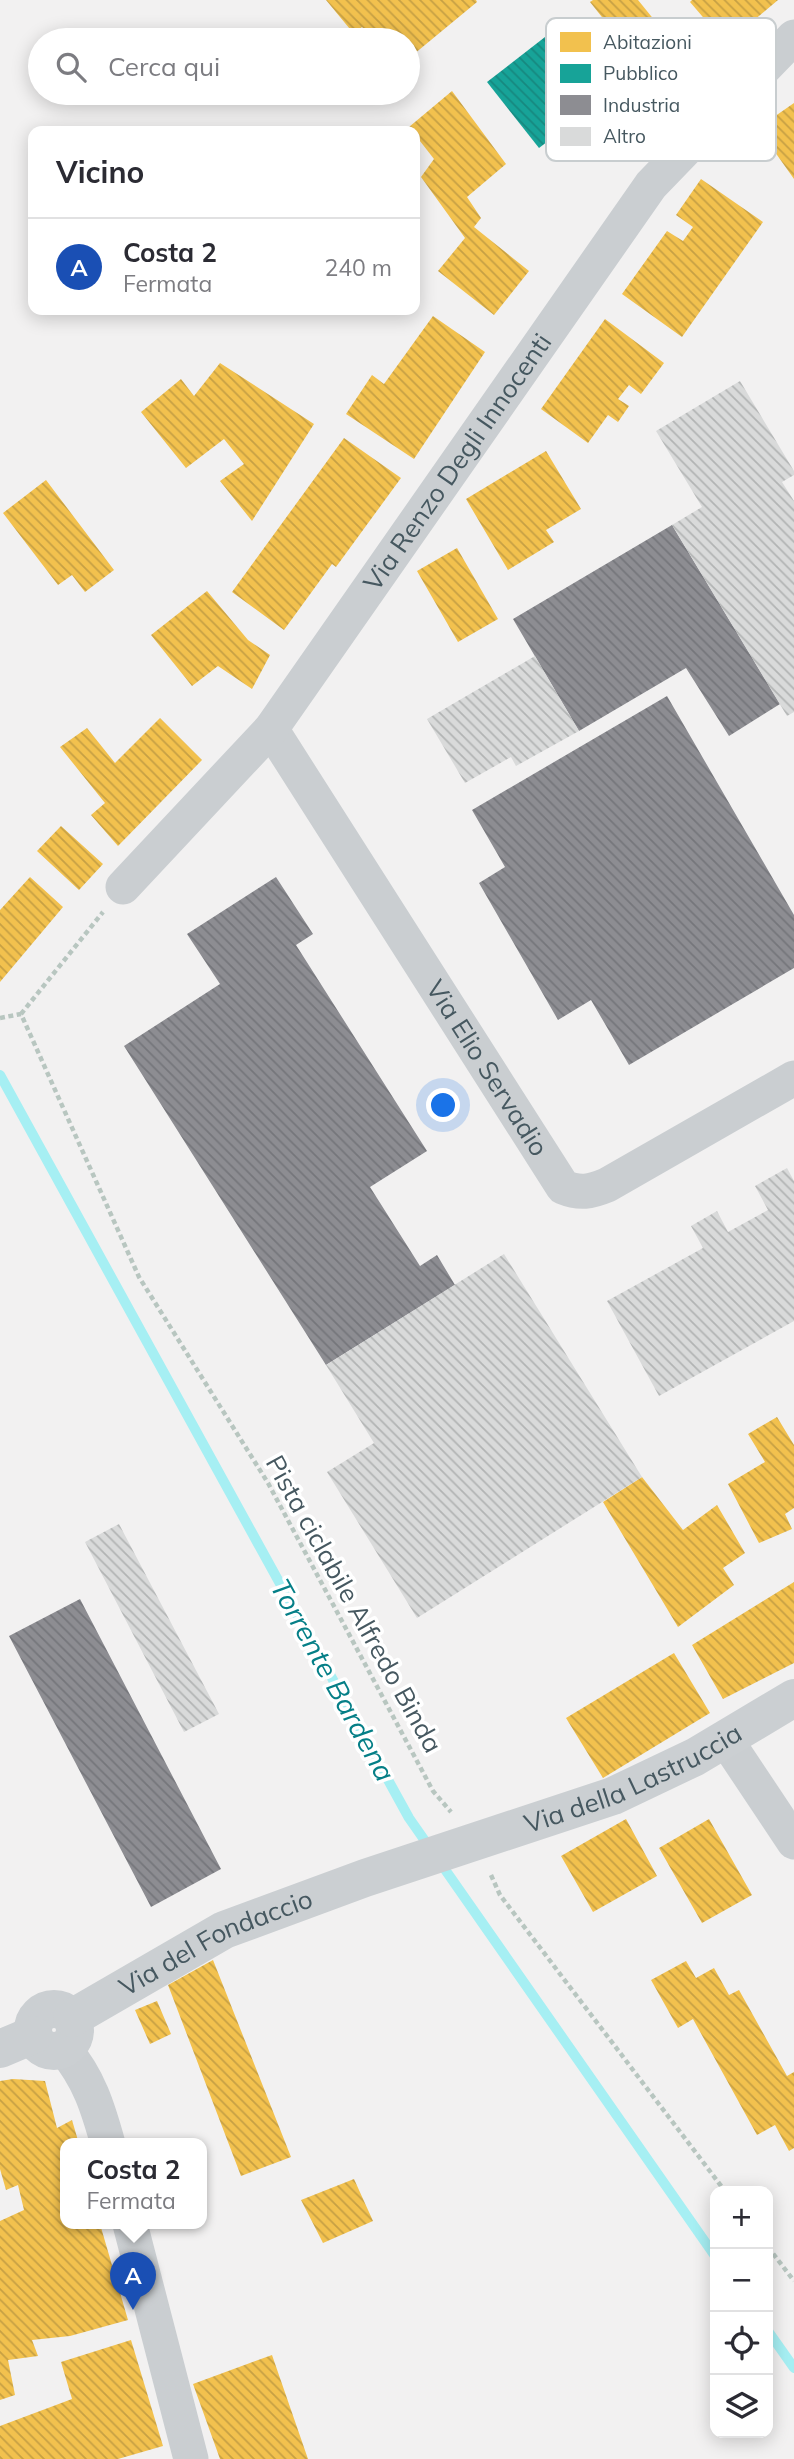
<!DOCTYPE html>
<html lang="it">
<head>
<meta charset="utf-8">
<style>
	:root { --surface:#fff; --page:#f2f2f3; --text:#2b2b33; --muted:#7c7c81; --line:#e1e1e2; --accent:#828e93 }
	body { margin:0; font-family:Mulish,sans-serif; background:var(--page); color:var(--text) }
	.controls { position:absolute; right:21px; bottom:21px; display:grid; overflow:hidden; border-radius:14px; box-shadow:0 4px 18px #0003 }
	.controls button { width:63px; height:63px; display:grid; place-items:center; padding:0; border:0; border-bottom:2px solid var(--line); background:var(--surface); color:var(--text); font:35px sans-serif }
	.you { position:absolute; left:444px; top:1106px; width:24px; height:24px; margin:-18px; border:5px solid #fff; border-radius:50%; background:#1a73e8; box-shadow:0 0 0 10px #1a73e833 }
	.badge { display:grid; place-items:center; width:46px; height:46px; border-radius:50%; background:var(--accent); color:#fff; font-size:23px; font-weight:700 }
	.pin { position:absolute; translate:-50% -58px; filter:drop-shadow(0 2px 4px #0008) }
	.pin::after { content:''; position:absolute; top:37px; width:24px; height:21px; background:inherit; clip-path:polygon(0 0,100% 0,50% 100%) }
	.popup { position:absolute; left:60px; top:2138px; width:147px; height:91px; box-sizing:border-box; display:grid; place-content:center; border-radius:14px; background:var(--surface); filter:drop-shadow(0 2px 5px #0005); font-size:23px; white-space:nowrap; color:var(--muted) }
	.popup b { font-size:26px; color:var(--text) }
	.popup::after { content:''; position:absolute; left:50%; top:100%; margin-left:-14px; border:14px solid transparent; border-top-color:var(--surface) }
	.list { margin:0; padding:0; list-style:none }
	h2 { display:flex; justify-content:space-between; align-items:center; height:91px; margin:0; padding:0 28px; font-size:30px }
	h2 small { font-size:23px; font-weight:400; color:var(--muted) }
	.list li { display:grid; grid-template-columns:46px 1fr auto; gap:21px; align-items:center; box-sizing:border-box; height:98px; padding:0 28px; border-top:2px solid var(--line) }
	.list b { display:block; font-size:26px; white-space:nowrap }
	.list p { margin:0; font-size:23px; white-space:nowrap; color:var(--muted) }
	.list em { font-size:23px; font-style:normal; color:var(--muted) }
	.icon { flex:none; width:38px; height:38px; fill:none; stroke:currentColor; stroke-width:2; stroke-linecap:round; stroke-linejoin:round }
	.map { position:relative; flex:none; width:794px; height:2459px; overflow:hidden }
	.search { position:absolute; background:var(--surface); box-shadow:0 4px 18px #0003; left:28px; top:28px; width:392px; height:77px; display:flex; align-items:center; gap:18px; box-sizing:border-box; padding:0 24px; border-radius:38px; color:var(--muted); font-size:26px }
	.panel { position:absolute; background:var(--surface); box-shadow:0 4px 18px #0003; left:28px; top:126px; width:392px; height:189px; border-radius:14px }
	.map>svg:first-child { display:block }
</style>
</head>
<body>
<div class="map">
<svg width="794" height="2459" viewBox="0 0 794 2459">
	<defs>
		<pattern id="homes-back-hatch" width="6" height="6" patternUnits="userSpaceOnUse" patternTransform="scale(1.75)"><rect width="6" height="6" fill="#f2c14e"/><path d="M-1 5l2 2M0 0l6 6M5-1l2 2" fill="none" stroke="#c6a044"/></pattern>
		<pattern id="public-back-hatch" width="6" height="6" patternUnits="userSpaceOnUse" patternTransform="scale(1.75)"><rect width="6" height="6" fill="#17a398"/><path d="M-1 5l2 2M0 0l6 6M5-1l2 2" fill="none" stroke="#17887f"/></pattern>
		<pattern id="industry-back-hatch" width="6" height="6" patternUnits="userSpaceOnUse" patternTransform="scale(1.75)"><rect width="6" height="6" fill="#8d8d92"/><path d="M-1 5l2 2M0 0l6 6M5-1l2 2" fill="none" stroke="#75767b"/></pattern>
		<pattern id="building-back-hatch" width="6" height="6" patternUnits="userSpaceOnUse" patternTransform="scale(1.75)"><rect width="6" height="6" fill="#d9dada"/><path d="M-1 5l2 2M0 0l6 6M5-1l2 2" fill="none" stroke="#b2b4b4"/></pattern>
	</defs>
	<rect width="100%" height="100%" fill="#f2f1f1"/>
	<path fill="url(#homes-back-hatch)" d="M326,0H476L477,2L408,59V40H373L362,27L354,34Z
		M593,0H638L690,64L645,100L599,43L613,31L590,2Z
		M692,0H778L726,44L690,2Z
		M452,91L506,164L467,197L481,218L474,227L529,271L494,315L438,271L465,238L421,177L434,159L409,127Z
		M794,103V179L758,128Z
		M701,179L763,222L682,337L622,294L667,231L683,241L693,227L676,215Z
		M433,316L485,352L414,459L346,414L372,375L384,384Z
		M605,319L664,363L641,394L629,385L618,399L629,406L618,422L608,415L588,443L541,409Z
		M220,363L314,424L252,521L220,481L244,464L224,439L186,468L141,412L181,379L194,396Z
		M344,438L401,478L336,567L332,564L284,630L232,592Z
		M546,451L581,509L546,530L554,542L508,570L466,499Z
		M46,480L114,570L85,592L72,575L58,585L3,513Z
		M457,548L498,619L458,642L417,571Z
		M207,591L248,640L270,655L252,689L218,666L192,686L151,635Z
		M160,718L202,760L118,846L91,815L105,803L60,747L87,728L115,763Z
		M61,826L103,864L79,890L37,851Z
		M30,877L63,907L0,982V910Z
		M777,1417L794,1445V1508L785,1514L792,1529L759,1543L728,1484L765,1462L748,1434Z
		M642,1477L683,1530L717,1505L745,1553L723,1568L734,1585L678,1627L603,1502Z
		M794,1582V1663L723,1699L692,1645Z
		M674,1653L710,1713L603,1778L566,1718Z
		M626,1819L657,1876L593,1912L561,1856Z
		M709,1819L752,1895L702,1923L659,1848Z
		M213,1960L291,2157L241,2176L168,1985Z
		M686,1961L696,1978L714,1968L729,1995L739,1990L787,2076L794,2072V2148L789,2151L775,2125L757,2135L693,2019L678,2028L651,1980Z
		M157,2001L171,2034L150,2044L135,2010Z
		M13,2079L45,2081L57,2128L72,2120L79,2144H65V2224H100L128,2320L70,2336L32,2340L38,2356L8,2360L15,2395L0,2400V2221L24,2210L18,2185L6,2190L0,2169V2081Z
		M354,2179L373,2221L323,2243L301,2200Z
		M131,2340L163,2446L118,2459H0V2426L72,2399L61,2362Z
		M272,2355L308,2459H220L193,2384Z"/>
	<path fill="url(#public-back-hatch)" d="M545,37L597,104L539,148L487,82Z"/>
	<path fill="url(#industry-back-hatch)" d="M672,525L780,704L729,736L686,668L579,731L513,619Z
		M667,696L794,915V968L629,1065L591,1000L558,1020L479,883L505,867L472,810Z
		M276,877L313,934L296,945L427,1151L370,1187L420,1266L437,1255L455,1285L326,1365L124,1046L220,984L187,934Z
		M80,1599L221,1869L151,1907L9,1636Z"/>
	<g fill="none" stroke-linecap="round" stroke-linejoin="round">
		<path stroke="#a6eff3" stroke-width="10" d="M0,1075L409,1818L715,2256
			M768,2331L794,2368"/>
	</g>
	<path fill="url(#building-back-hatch)" d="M740,381L794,471V475L782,482L794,501V712L787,716L672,525L702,507L656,431Z
		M535,656L579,731L516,766L511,757L465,783L427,719Z
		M787,1168L794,1181V1321L659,1396L607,1301L703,1248L691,1226L717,1211L728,1232L768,1210L755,1186Z
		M504,1254L642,1477L417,1618L327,1472L374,1443L326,1365Z
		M119,1524L219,1714L184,1732L85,1542Z"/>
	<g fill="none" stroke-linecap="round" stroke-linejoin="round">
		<path stroke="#b8c6c0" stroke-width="4.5" stroke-dasharray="5 3.5" stroke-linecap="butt" d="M21,1014L103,912
			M0,1018L21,1014L139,1277L268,1483L433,1791L451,1812
			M491,1875L500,1895L725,2191
			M768,2247L794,2281"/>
		<g stroke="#caced1" stroke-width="35">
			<path id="s1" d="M271,729L563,1187C580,1194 590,1192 607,1185L794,1078"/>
			<path id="s2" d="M123,887L271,729L651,185L794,37"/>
			<path d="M726,1740L794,1842"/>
			<path d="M64,2049C89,2078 98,2108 108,2144"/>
			<path d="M130,2224L191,2459"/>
		</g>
		<g stroke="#cbcfd2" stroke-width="38">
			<circle cx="54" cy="2030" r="21"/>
			<path id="s3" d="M72,2018L224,1930L365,1878L613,1796L695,1757L794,1698"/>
			<path d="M0,2049L33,2035"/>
		</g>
	</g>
	<g text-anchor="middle" stroke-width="7" stroke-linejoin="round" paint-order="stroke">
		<g font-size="26" fill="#465860" stroke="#fff">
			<text dy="9" stroke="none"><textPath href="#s2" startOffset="542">Via Renzo Degli Innocenti</textPath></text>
			<text dy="9" stroke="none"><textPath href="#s1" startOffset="402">Via Elio Servadio</textPath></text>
			<text transform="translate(354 1604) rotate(61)" y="9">Pista ciclabile Alfredo Binda</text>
			<text dy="9" stroke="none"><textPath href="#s3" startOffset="612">Via della Lastruccia</textPath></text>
			<text dy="9" stroke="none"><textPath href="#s3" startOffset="163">Via del Fondaccio</textPath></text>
		</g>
		<g font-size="28" font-style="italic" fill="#057f87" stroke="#fff">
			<text transform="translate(333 1680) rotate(61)" y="10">Torrente Bardena</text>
		</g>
	</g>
	<rect x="546" y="18" width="230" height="143" rx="10" fill="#fff" stroke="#c8cdcf" stroke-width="2"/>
	<rect x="560" y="32" width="31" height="20" fill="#f2c14e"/>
	<rect x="560" y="64" width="31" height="19" fill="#17a398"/>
	<rect x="560" y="95" width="31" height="20" fill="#8d8d92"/>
	<rect x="560" y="127" width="31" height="19" fill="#d9dada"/>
	<g font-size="19" fill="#465860">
		<text x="603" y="49">Abitazioni</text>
		<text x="603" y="80">Pubblico</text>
		<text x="603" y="112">Industria</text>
		<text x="603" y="143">Altro</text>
	</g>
</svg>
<div class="controls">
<button>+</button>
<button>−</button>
<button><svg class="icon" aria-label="locate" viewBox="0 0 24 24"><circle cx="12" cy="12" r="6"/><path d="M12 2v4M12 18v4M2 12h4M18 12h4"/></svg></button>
<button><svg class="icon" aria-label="layers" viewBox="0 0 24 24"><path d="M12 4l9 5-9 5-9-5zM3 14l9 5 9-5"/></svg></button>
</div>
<div class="you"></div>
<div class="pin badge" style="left:133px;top:2310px;background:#1a4fb4">A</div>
<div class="popup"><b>Costa 2</b>Fermata</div>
<div class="search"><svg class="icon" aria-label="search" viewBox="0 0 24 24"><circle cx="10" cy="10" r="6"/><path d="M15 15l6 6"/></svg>Cerca qui</div>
<section class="panel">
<h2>Vicino<small></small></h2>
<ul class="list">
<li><span class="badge" style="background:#1a4fb4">A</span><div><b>Costa 2</b><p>Fermata</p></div><em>240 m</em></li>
</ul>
</section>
</div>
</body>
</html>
